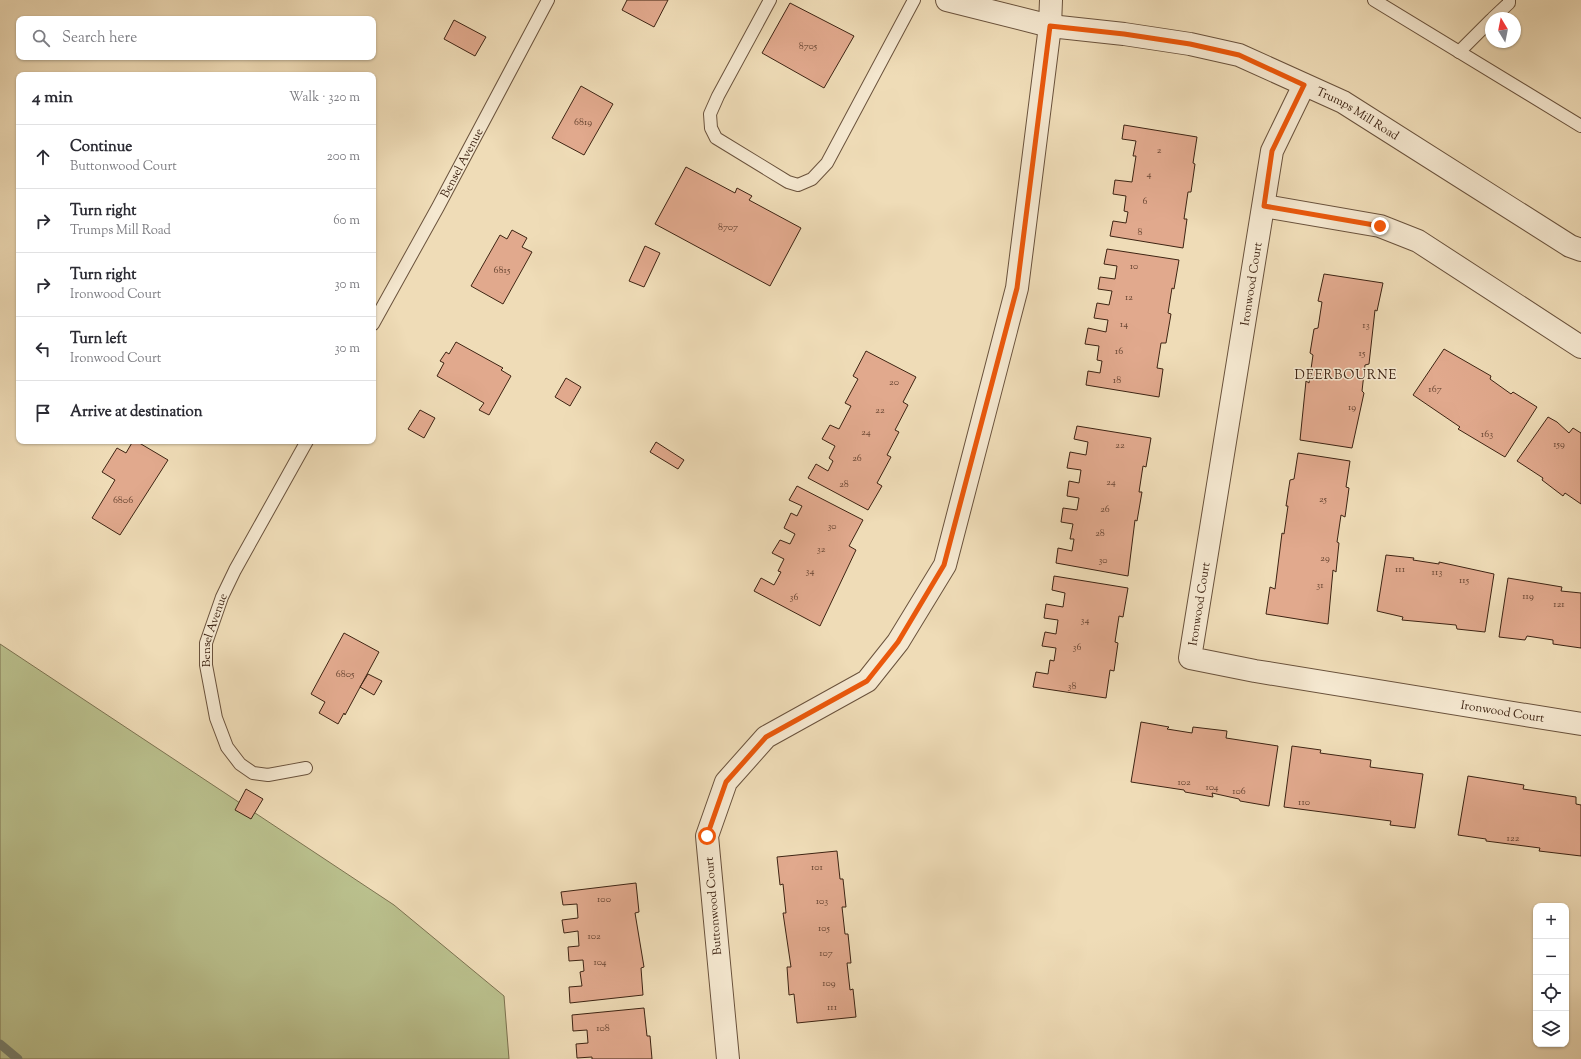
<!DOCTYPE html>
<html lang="en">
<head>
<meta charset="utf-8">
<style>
	:root { --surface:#fff; --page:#f7f7f7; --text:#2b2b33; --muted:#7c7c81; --line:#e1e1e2 }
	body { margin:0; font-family:"Sorts Mill Goudy",serif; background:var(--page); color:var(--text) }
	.controls { position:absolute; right:12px; bottom:12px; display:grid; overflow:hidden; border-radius:8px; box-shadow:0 1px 3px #0004 }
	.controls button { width:36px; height:36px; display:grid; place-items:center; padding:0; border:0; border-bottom:1px solid var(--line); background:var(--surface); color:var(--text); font:20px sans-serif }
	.compass { position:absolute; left:1485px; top:12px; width:36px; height:36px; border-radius:50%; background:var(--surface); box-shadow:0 1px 3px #0004; rotate:350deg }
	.stop { position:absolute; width:12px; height:12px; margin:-9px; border:3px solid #ea580c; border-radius:50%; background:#fff }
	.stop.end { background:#ea580c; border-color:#fff; box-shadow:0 1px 4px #0008 }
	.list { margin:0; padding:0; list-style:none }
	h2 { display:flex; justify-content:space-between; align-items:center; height:52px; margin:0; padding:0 16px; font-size:17px }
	h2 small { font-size:13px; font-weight:400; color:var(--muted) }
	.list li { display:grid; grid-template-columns:26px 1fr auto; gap:12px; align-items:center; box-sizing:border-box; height:64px; padding:0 16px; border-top:1px solid var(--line) }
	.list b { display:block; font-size:15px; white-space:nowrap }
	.list p { margin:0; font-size:13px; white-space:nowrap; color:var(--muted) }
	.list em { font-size:13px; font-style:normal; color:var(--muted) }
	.icon { flex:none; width:22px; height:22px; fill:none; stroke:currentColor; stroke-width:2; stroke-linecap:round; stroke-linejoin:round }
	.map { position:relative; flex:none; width:1581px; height:1059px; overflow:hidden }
	.search { position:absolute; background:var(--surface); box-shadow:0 1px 3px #0004; left:16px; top:16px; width:360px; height:44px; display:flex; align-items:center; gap:10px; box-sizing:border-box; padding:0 14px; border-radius:8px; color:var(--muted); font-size:15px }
	.panel { position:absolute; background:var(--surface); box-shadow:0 1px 3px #0004; left:16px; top:72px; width:360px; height:372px; border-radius:8px }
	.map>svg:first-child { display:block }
</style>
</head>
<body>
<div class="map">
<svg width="1581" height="1059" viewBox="0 0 1581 1059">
	<rect width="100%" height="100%" fill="#efdcb7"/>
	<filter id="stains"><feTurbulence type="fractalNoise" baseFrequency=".005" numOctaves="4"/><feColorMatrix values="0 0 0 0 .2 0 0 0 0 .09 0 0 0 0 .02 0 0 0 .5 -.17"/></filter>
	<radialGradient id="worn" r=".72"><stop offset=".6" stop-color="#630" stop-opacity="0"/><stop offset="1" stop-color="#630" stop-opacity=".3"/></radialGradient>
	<path fill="#bac08d" stroke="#7c7250" d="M0,644L394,905L504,996L509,1059H0Z"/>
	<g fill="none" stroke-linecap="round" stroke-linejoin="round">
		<path stroke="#767f6d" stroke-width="9" d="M0,1044L18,1059"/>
	</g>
	<path fill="#e1a98d" stroke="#3e2413" d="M627,0H668L654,27L622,10Z
		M790,3L854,36L824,88L762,53Z
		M454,20L486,37L475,56L444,39Z
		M581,86L613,104L584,155L552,138Z
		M1124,125L1197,137L1193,163L1195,164L1191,192H1188L1184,219H1187L1183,248L1110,236L1113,221L1126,223L1128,212L1124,211L1126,196L1113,194L1115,180L1132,182L1136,156H1133L1136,141L1122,139Z
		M686,167L735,193L737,188L752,196L749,200L801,228L770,286L655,224Z
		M512,230L527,238L522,247L532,252L503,304L471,286L500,235L507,239Z
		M645,246L660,253L644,287L629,281Z
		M1107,249L1179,260L1174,289L1172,288L1168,313L1171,314L1166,343H1161L1157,368L1163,369L1159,397L1086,385L1088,371L1100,373L1102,361L1097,360L1099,346L1085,344L1088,328L1106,332L1108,320L1094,318L1097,303L1109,305L1112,291L1098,289L1100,277L1115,279L1117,266L1104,264Z
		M1324,274L1383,283L1377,311L1375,310L1369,364L1365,365L1362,391L1364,393L1352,448L1300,440L1306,381L1309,383L1313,355L1310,353L1314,329L1318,328L1322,302L1318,301Z
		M456,342L503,368L501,370L511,376L489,415L479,410L484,403L437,376L444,363L440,361L446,352L449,354Z
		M1444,349L1491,376L1490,379L1511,394L1513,392L1537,407L1505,457L1458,429L1460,427L1413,395Z
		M866,351L916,377L903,402L908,405L895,430L899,432L887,455L891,457L877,483L882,486L868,510L808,478L816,464L828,471L833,461L829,458L835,446L822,439L830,425L839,429L851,406L845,403L858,379L853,376Z
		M566,378L581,387L570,406L555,397Z
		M420,410L435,418L424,438L408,429Z
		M1548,417L1557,422L1569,433L1573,428L1581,433V504L1565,493L1563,496L1542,480L1543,478L1517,461Z
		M1077,426L1151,438L1146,467L1143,466L1139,492H1142L1137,521L1135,520L1128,576L1056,563L1058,548L1072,551L1074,539H1070L1073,524L1061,522L1063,508L1077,510L1079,498L1067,496L1069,481L1079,483L1081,470L1067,468L1070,452L1086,455L1088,442L1074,439Z
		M133,441H136L168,460L120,535L92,518L115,480L102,472L117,448L126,453Z
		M656,442L684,460L678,469L650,452Z
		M1298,453L1350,461L1346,487L1349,488L1345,517L1341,515L1337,542L1339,543L1336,572L1333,570L1328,624L1266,614L1270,587L1275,589L1282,533L1284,534L1288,506H1286L1290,480L1294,479Z
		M797,486L863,520L849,546L856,550L820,626L754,591L761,578L774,585L781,572L778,571L784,559L772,553L780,540L790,544L795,534L784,528L791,513L797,516L802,506L789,500Z
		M1386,555L1414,558L1413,560L1439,564V562L1494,574L1485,632L1457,629L1456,625L1402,620L1403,617L1377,611Z
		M1054,576L1128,588L1123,617L1119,616L1115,642L1118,643L1114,671L1110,670L1106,698L1033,687L1036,672L1048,674L1050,660L1054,661L1056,648L1042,646L1045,632L1056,634L1058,620L1044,618L1046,604L1063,607L1065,593L1052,590Z
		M1508,578L1562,587L1561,591L1581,593V648L1553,644V640L1527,636L1525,640L1499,637Z
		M344,633L379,652L345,715L344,713L338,724L319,713L325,702L311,694Z
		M368,674L382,681L374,695L360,687Z
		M1141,722L1169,727L1167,729L1192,733L1193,727L1227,731L1226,738L1278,746L1269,806L1240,801L1239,799L1212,793L1213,797L1185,792L1184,790L1131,782Z
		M1292,746L1321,750L1320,753L1371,760L1370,767L1423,774L1415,828L1390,825L1391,821L1284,807Z
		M1468,776L1524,785L1523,789L1576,797V804L1581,805V856L1539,851L1540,848L1486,841V839L1458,835Z
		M246,789L263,799L251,819L235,810Z
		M837,851L840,879H843L846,907H842L845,934H848L851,963H847L850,990L853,989L856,1017L797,1023L794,994L789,995L787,967H791L783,913H786L783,884L780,885L777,857Z
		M636,883L639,912L635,913L644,967L641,968L643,995L570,1003L569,987L582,986L580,972L584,971L583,960L569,961L568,947L579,946L578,931L564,933L562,920L578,918L577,904L563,905L561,892Z
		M644,1008L647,1036H650L652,1059H592V1057L577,1058L576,1044L588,1043L587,1030L573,1031L572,1015Z"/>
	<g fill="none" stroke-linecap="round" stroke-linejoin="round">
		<defs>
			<g id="service">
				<path d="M770,0L718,96L710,114L711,128L716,138L788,182L798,185L812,179L827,163L914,0"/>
				<path d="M1374,0L1581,126"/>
				<path d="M1493,18L1509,3V0"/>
				<path d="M1459,52L1491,20"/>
				<path id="s1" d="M373,324L438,207L548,0"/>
				<path id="s2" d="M306,768L268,775L253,773L240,764L227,747L216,718L206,665V643L222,597L235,570L307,441"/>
			</g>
			<g id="minor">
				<path id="s3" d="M947,0L1050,26L1124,34L1190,44L1239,55L1343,102L1570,246L1581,250"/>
				<path id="s4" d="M1304,85L1272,151L1190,658L1255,671L1581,724"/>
				<path d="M1264,206L1380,226L1418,241L1581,347"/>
				<path d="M728,1059L707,836L726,782L766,737L867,681L898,642L945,565L1017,288L1050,26L1051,0"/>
			</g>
		</defs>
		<use href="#service" stroke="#6a523c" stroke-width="14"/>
		<use href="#minor" stroke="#6a523c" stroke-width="24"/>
		<use href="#service" stroke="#f5e8d0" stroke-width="12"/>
		<use href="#minor" stroke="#f5e8d0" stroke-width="22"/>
	</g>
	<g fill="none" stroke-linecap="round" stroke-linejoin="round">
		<path stroke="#ea580c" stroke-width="5" d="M707,836L726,782L766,737L867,681L898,642L944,565L1017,288L1050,26L1124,34L1190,44L1239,55L1304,85L1272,151L1264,206L1380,226"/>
	</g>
	<g text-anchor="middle" stroke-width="3" stroke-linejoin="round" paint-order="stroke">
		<g font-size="10" fill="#674532">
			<text x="808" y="49">8705</text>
			<text x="583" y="125">6819</text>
			<text x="1159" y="153">2</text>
			<text x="1149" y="177">4</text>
			<text x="1145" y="204">6</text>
			<text x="728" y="230">8707</text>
			<text x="1140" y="235">8</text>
			<text x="1134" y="269">10</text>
			<text x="502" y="273">6815</text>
			<text x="1129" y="300">12</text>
			<text x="1124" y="327">14</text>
			<text x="1366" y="328">13</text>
			<text x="1119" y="354">16</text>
			<text x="1362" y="356">15</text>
			<text x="1117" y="383">18</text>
			<text x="894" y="385">20</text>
			<text x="1435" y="392">167</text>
			<text x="1352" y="410">19</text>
			<text x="880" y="413">22</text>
			<text x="866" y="435">24</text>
			<text x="1487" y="437">163</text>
			<text x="1559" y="447">159</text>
			<text x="1120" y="448">22</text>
			<text x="857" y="461">26</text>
			<text x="1111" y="485">24</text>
			<text x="844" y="487">28</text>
			<text x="1323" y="502">25</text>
			<text x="123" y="503">6806</text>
			<text x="1105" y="512">26</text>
			<text x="832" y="529">30</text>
			<text x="1100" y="536">28</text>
			<text x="821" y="552">32</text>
			<text x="1325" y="561">29</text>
			<text x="1103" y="563">30</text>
			<text x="1400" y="572">111</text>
			<text x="810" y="574">34</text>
			<text x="1437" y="575">113</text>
			<text x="1464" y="583">115</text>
			<text x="1320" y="588">31</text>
			<text x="1528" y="599">119</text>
			<text x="794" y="600">36</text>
			<text x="1559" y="607">121</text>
			<text x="1085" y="623">34</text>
			<text x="1077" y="650">36</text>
			<text x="345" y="677">6805</text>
			<text x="1072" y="689">38</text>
			<text x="1184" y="785">102</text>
			<text x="1212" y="790">104</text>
			<text x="1239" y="794">106</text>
			<text x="1304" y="805">110</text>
			<text x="1513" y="841">122</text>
			<text x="817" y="870">101</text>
			<text x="604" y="902">100</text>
			<text x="822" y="904">103</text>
			<text x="824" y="931">105</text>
			<text x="594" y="939">102</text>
			<text x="826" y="956">107</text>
			<text x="600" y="965">104</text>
			<text x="829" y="986">109</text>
			<text x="832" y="1010">111</text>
			<text x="603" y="1031">108</text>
		</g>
		<g font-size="12" fill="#3e2413" stroke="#f5e8d0">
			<text dy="4" stroke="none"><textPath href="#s3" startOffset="430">Trumps Mill Road</textPath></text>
			<text dy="4" stroke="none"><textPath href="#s1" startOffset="184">Bensel Avenue</textPath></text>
			<text transform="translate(1251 284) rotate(-81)" y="4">Ironwood Court</text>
			<text transform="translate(1199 604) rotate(-81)" y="4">Ironwood Court</text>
			<text dy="4" stroke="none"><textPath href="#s2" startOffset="212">Bensel Avenue</textPath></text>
			<text dy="4" stroke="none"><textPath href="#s4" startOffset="904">Ironwood Court</textPath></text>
			<text transform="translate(713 906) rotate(-95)" y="4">Buttonwood Court</text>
		</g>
		<g font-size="13" letter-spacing="1" fill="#3e2413" stroke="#f5e8d0">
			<text x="1346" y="379">DEERBOURNE</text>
		</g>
	</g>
	<rect width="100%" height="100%" filter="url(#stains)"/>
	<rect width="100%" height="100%" fill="url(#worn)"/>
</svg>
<div class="controls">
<button>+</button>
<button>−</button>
<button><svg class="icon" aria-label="locate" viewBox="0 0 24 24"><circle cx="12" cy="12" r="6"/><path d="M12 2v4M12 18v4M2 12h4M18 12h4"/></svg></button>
<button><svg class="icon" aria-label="layers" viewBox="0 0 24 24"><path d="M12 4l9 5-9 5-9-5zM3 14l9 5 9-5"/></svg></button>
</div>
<svg class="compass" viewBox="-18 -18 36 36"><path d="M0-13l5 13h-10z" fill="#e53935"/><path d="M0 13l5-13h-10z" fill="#7c7c81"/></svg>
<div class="stop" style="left:707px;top:836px"></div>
<div class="stop end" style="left:1380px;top:226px"></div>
<div class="search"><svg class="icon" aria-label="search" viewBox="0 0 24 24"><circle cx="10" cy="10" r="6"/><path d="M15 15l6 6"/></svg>Search here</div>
<section class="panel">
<h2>4 min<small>Walk · 320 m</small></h2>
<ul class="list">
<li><svg class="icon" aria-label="ahead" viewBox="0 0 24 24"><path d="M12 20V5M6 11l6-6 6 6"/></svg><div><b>Continue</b><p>Buttonwood Court</p></div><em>200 m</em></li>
<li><svg class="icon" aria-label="right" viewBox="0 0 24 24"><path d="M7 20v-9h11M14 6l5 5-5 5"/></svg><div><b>Turn right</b><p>Trumps Mill Road</p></div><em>60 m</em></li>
<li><svg class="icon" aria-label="right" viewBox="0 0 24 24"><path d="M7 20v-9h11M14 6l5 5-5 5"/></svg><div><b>Turn right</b><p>Ironwood Court</p></div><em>30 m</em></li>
<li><svg class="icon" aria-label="left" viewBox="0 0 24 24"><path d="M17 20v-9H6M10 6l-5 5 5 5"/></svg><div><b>Turn left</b><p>Ironwood Court</p></div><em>30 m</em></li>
<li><svg class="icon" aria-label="arrive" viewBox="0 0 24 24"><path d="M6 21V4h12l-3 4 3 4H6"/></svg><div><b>Arrive at destination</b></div></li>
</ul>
</section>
</div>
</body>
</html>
